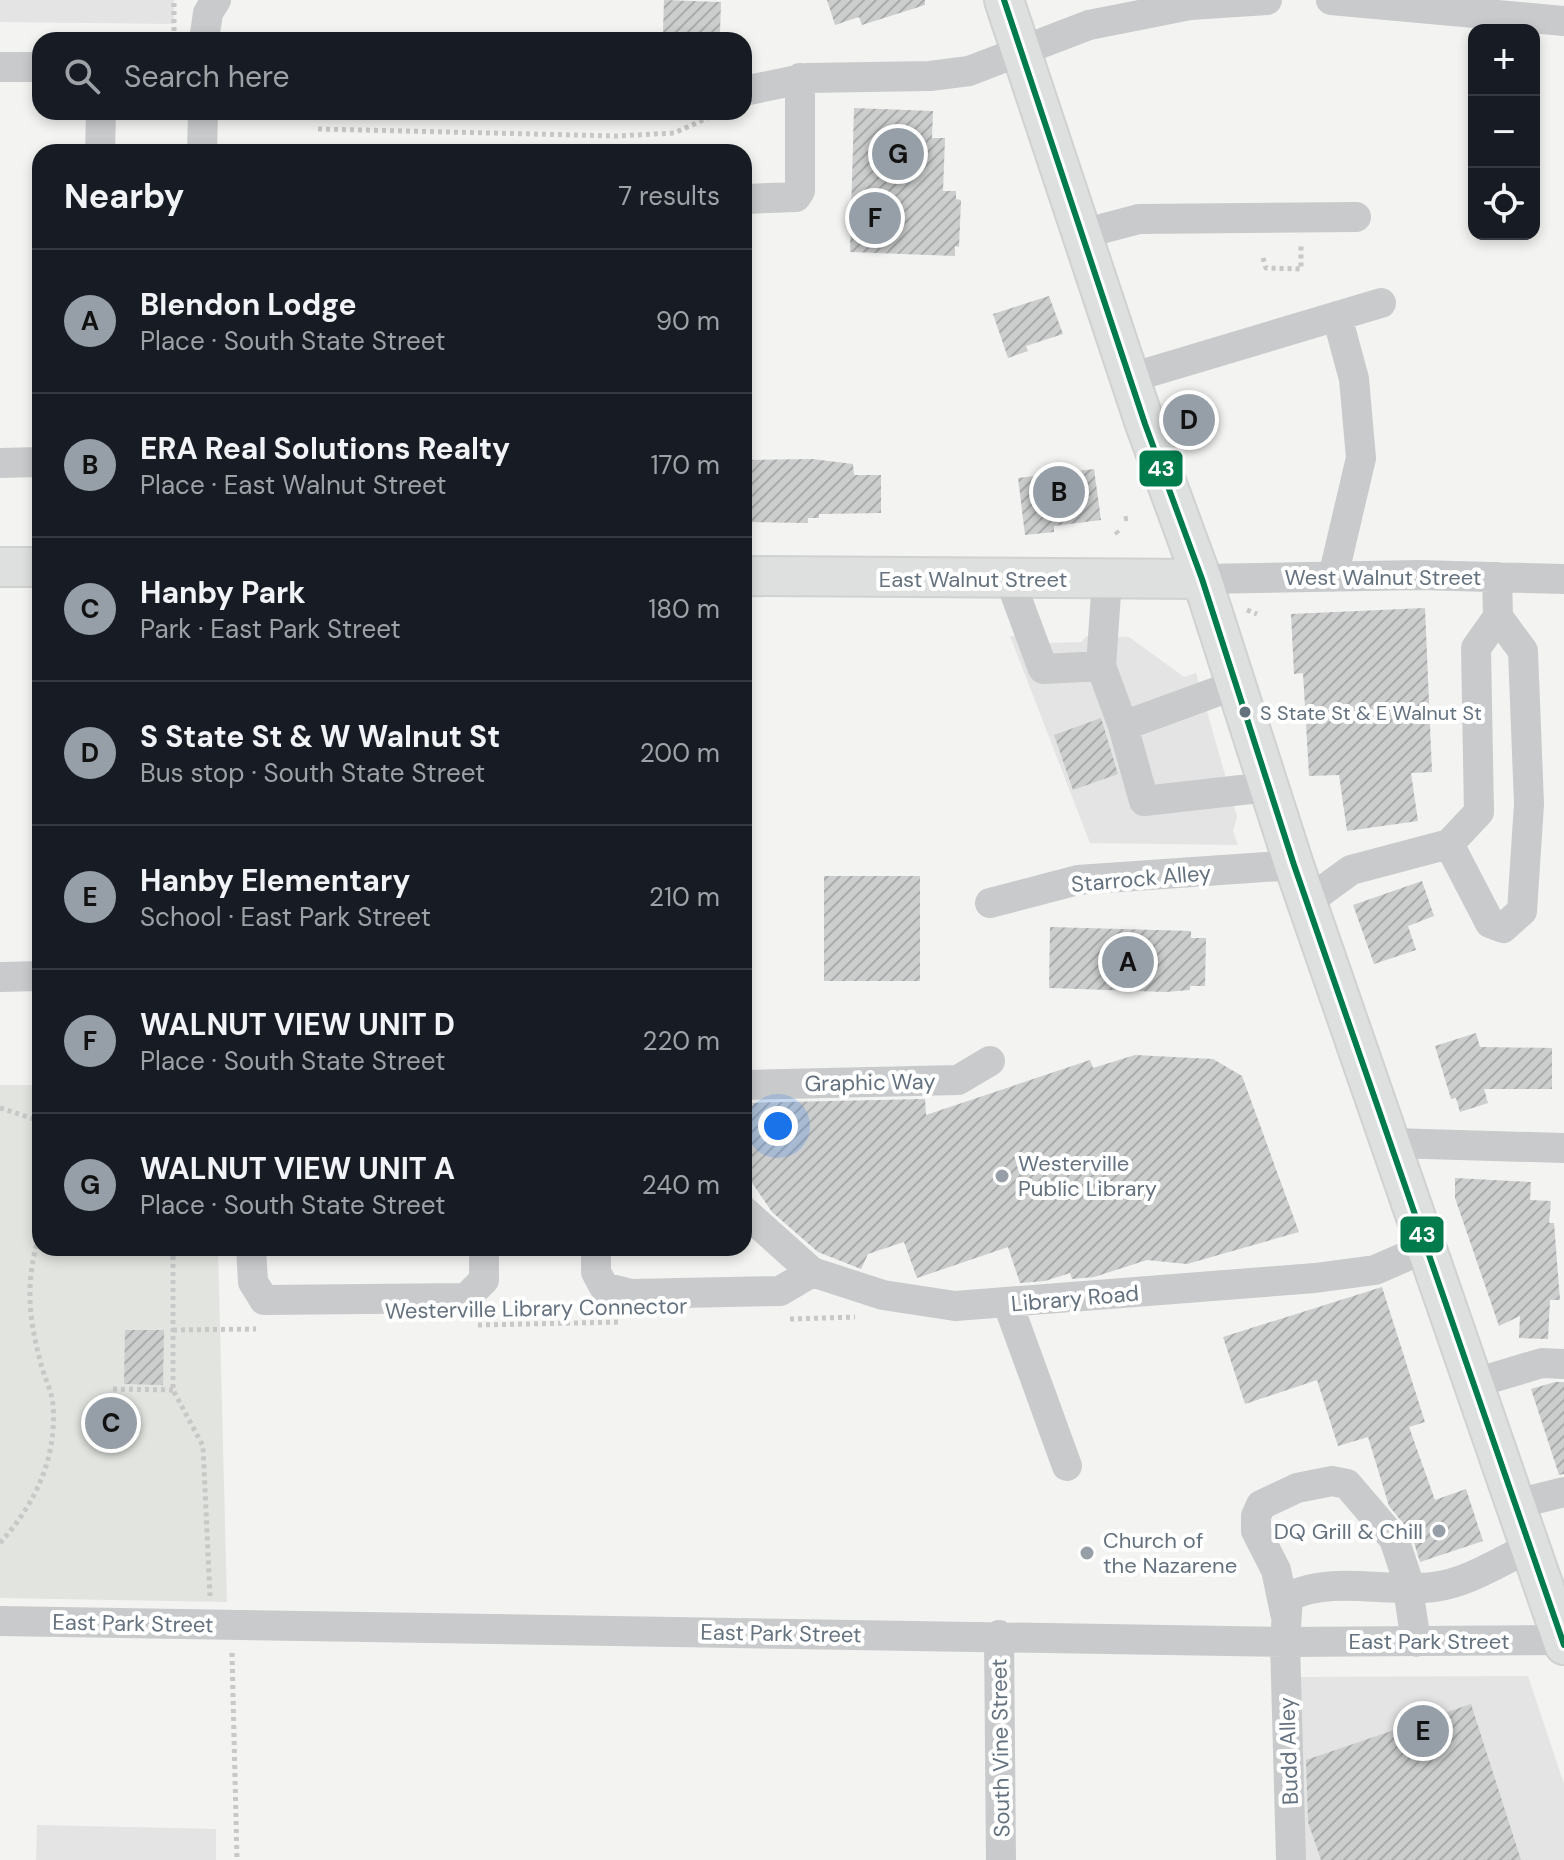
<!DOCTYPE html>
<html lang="en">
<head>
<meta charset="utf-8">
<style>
	:root { --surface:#171b24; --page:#20242c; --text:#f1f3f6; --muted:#9ea1a6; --line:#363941; --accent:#969fa7 }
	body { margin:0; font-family:"DM Sans",sans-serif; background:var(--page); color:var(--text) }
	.controls { position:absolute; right:24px; top:24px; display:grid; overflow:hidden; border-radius:16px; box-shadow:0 4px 12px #0003 }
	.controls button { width:72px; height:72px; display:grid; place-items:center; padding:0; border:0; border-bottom:2px solid var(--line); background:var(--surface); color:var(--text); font:40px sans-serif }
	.you { position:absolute; left:778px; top:1126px; width:28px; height:28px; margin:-20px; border:6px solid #fff; border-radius:50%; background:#1a73e8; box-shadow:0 0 0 12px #1a73e833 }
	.badge { display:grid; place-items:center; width:52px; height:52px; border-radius:50%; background:var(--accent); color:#111; font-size:26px; font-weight:700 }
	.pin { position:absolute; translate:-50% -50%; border:4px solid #fff; box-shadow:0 2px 8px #0006 }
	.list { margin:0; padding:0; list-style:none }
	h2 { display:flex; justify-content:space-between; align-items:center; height:104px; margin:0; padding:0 32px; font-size:34px }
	h2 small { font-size:26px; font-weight:400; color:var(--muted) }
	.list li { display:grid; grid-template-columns:52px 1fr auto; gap:24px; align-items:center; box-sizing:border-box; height:144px; padding:0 32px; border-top:2px solid var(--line) }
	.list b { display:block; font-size:30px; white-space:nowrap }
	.list p { margin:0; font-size:26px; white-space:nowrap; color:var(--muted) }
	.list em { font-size:26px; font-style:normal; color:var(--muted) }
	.icon { flex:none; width:44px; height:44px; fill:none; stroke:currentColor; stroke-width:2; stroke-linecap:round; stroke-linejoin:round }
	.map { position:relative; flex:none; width:1564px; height:1860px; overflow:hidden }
	.search { position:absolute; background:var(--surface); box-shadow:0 4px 12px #0003; left:32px; top:32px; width:720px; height:88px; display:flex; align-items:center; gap:20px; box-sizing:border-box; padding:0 28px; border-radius:24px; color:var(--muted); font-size:30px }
	.panel { position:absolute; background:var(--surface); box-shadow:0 4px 12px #0003; left:32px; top:144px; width:720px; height:1112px; border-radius:24px }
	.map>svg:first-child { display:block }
</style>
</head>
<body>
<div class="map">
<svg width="1564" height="1860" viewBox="0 0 1564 1860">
	<defs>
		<pattern id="building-hatch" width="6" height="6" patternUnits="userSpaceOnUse" patternTransform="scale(2)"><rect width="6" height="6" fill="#cccdcd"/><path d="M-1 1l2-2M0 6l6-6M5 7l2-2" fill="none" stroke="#a9abac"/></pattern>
	</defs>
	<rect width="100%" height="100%" fill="#f3f3f1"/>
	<path fill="#e3e4e3" d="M0,0H174V24L0,22Z
		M1010,636L1043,638L1047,643L1082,642L1086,636L1129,637L1184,677L1196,673L1237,817L1233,831L1238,845L1090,843Z
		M1528,1676L1564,1784V1860H1302L1298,1677Z
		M37,1825L216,1829V1860H36Z"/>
	<path fill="#e2e5df" d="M0,1085H40V1248H218L227,1602L0,1598Z"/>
	<path fill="url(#building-hatch)" d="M664,0L721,2L720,33L663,32Z
		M827,0H925V5L862,25L859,17L835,25Z
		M854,108L933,111L932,138H945L943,191H956V199L961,200L959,247L955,246V256L850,252Z
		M1049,296L1063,334L1026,346L1028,351L1008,358L993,314Z
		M812,459L853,464L854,475H881V513L819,514V518H808V523L744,522V460Z
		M1094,469L1101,520L1054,526V532L1025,535L1018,478Z
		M1425,608L1432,772L1411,773L1418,821L1347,831L1339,775L1309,776L1303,673L1294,674L1291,614Z
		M1101,718L1118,774L1073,790L1054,735Z
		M824,876H920V981H824Z
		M1422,881L1434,916L1408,926L1416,950L1374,964L1353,905Z
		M1050,927L1191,931V938H1206L1205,986H1190V990L1166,992L1049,988Z
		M1476,1033L1480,1047L1552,1048V1089H1484L1488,1103L1460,1112L1456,1098L1451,1099L1435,1046Z
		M1135,1055L1213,1059L1242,1076L1299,1232L1187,1264L1147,1260L1094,1277L1072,1279L1070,1273L1045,1281L1020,1283L1008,1247L917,1278L904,1242L868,1254L861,1269L818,1252L772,1212L744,1171V1103L925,1099L926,1115L1090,1060L1093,1068Z
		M1455,1178L1531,1182L1530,1200L1551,1201L1549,1223H1554L1560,1300H1550L1548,1339L1519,1338L1520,1316L1499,1326L1455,1198Z
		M1382,1287L1425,1422L1409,1427L1435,1500L1466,1489L1483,1541L1420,1562L1411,1533L1389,1506L1368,1437L1338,1446L1317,1380L1245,1404L1223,1337Z
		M125,1330H164L163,1385L124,1384Z
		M1555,1382H1564V1474L1559,1475L1531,1389Z
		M1471,1704L1521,1860H1321L1308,1822L1306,1760Z"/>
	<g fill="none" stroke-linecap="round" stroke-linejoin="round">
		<defs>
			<path id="major" d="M1004,0L1145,424L1202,579L1294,865L1564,1645
				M0,567H40
				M744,576L1202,579"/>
		</defs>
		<use href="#major" stroke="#d0d1d1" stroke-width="42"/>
		<path stroke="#c7c8c7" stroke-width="5" stroke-dasharray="4 4" stroke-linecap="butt" d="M174,31V0
			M318,129L617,136L674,133L721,112
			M1263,258L1266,268L1301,269V244
			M1124,519L1129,518
			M1116,531L1118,534
			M1247,610L1257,614
			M0,1108L40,1121
			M173,1248V1390L203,1446L210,1596
			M790,1319L855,1317
			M478,1325L620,1322
			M173,1330L256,1329
			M113,1389L173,1390
			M0,1543C35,1504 57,1459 53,1405C52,1391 44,1377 41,1364C28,1316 25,1281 40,1233
			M232,1653L237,1860"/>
		<path stroke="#c8cacb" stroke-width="30" d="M1331,0L1564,21
			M204,40L208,13L216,0
			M0,67H40
			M744,91L807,78L930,76L969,71L1089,25L1190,5L1267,0
			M100,152L101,112
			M202,152L203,112
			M744,199L796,197L800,191V78
			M1082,234L1139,219L1356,217
			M1130,378L1381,303
			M0,463L40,462
			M1333,577L1361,458L1354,379L1337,316
			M1202,579L1419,575L1564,579
			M1010,580L1043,669L1101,666L1107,579
			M1101,666L1123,726
			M1235,685L1123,726L1144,801L1268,787
			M1449,844L1479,812L1476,648L1498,617
			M1307,902L1351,870L1449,844L1490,923L1503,928L1522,911L1529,804L1523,651L1498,617L1497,577
			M990,903L1078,880L1294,865
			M0,977L40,976
			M744,1085L958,1080L990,1061
			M1392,1143L1564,1148
			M744,1211L812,1272L883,1295L955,1306L1315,1278L1375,1270L1428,1247
			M251,1248L253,1282L264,1300L466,1298L484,1280V1248
			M596,1248V1272L604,1287L631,1294L780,1291L812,1272
			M1008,1304L1067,1466
			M1475,1383L1542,1363L1564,1364
			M1516,1504L1564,1492
			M1285,1613L1276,1570L1256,1531V1516L1261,1505L1297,1488L1332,1481L1347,1484L1394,1539L1406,1575L1416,1642
			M0,1621L1285,1642L1564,1640
			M999,1635L1001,1860
			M1291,1860L1285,1642L1288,1597C1332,1575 1386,1593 1434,1587C1468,1583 1500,1561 1531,1547"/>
		<use href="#major" stroke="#dedfdf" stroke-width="38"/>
		<defs>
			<path id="bus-1" d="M1004,0L1145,424L1202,579L1294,865L1564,1645"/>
		</defs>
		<use href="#bus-1" stroke="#fff" stroke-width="12"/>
		<use href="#bus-1" stroke="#007b4b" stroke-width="6"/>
	</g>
	<circle fill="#64727f" stroke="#fff" stroke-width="3" cx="1245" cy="712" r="7"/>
	<g fill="#969fa7" stroke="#fff" stroke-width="3">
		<circle cx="1002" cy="1176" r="8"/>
		<circle cx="1439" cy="1531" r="8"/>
		<circle cx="1087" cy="1553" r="8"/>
	</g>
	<g text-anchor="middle" stroke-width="8" stroke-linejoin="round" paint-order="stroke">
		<g font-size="20" fill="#64727f" stroke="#fff" text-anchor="start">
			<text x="1260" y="720">S State St &amp; E Walnut St</text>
		</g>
		<g font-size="22" fill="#64727f" stroke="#fff">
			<text x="1383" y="585">West Walnut Street</text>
			<text x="973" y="587">East Walnut Street</text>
			<text transform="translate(1141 878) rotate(-5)" y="8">Starrock Alley</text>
			<text transform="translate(870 1082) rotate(-1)" y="8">Graphic Way</text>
			<text transform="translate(1075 1298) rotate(-5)" y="8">Library Road</text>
			<text transform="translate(536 1308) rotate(-1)" y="8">Westerville Library Connector</text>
			<text transform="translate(133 1623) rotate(1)" y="8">East Park Street</text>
			<text transform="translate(781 1633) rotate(1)" y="8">East Park Street</text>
			<text x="1429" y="1649">East Park Street</text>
			<text transform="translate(1000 1748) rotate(-91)" y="8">South Vine Street</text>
			<text transform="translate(1288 1751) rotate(-92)" y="8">Budd Alley</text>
		</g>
		<g font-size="22" fill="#64727f" stroke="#fff" text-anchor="start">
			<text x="1018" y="1171">Westerville<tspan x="1018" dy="25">Public Library</tspan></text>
			<text x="1423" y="1539" text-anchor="end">DQ Grill &amp; Chill</text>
			<text x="1103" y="1548">Church of<tspan x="1103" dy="25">the Nazarene</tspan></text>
		</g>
	</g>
	<g stroke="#fff" stroke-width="3">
		<rect x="1138" y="449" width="46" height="39" rx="8" fill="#007b4b"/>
		<rect x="1399" y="1215" width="46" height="39" rx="8" fill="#007b4b"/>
	</g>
	<g font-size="22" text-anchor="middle" font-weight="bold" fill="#fff">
		<text x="1161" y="476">43</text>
		<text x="1422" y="1242">43</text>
	</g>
</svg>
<div class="controls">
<button>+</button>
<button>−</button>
<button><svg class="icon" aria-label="locate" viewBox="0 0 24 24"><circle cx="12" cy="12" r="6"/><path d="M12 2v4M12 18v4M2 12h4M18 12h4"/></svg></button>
</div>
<div class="you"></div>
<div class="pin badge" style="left:1128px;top:962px">A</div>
<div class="pin badge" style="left:1059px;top:492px">B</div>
<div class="pin badge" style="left:111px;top:1423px">C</div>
<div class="pin badge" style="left:1189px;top:420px">D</div>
<div class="pin badge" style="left:1423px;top:1731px">E</div>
<div class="pin badge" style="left:875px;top:218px">F</div>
<div class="pin badge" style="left:898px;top:154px">G</div>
<div class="search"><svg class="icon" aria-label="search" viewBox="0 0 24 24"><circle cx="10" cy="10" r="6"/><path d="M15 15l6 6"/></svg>Search here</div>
<section class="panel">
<h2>Nearby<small>7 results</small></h2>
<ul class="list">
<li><span class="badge">A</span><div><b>Blendon Lodge</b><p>Place · South State Street</p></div><em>90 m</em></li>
<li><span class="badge">B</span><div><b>ERA Real Solutions Realty</b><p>Place · East Walnut Street</p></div><em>170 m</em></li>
<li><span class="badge">C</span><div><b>Hanby Park</b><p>Park · East Park Street</p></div><em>180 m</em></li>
<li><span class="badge">D</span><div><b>S State St &amp; W Walnut St</b><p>Bus stop · South State Street</p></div><em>200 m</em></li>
<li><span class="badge">E</span><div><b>Hanby Elementary</b><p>School · East Park Street</p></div><em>210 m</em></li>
<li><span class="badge">F</span><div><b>WALNUT VIEW UNIT D</b><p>Place · South State Street</p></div><em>220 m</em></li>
<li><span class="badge">G</span><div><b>WALNUT VIEW UNIT A</b><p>Place · South State Street</p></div><em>240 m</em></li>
</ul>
</section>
</div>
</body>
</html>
